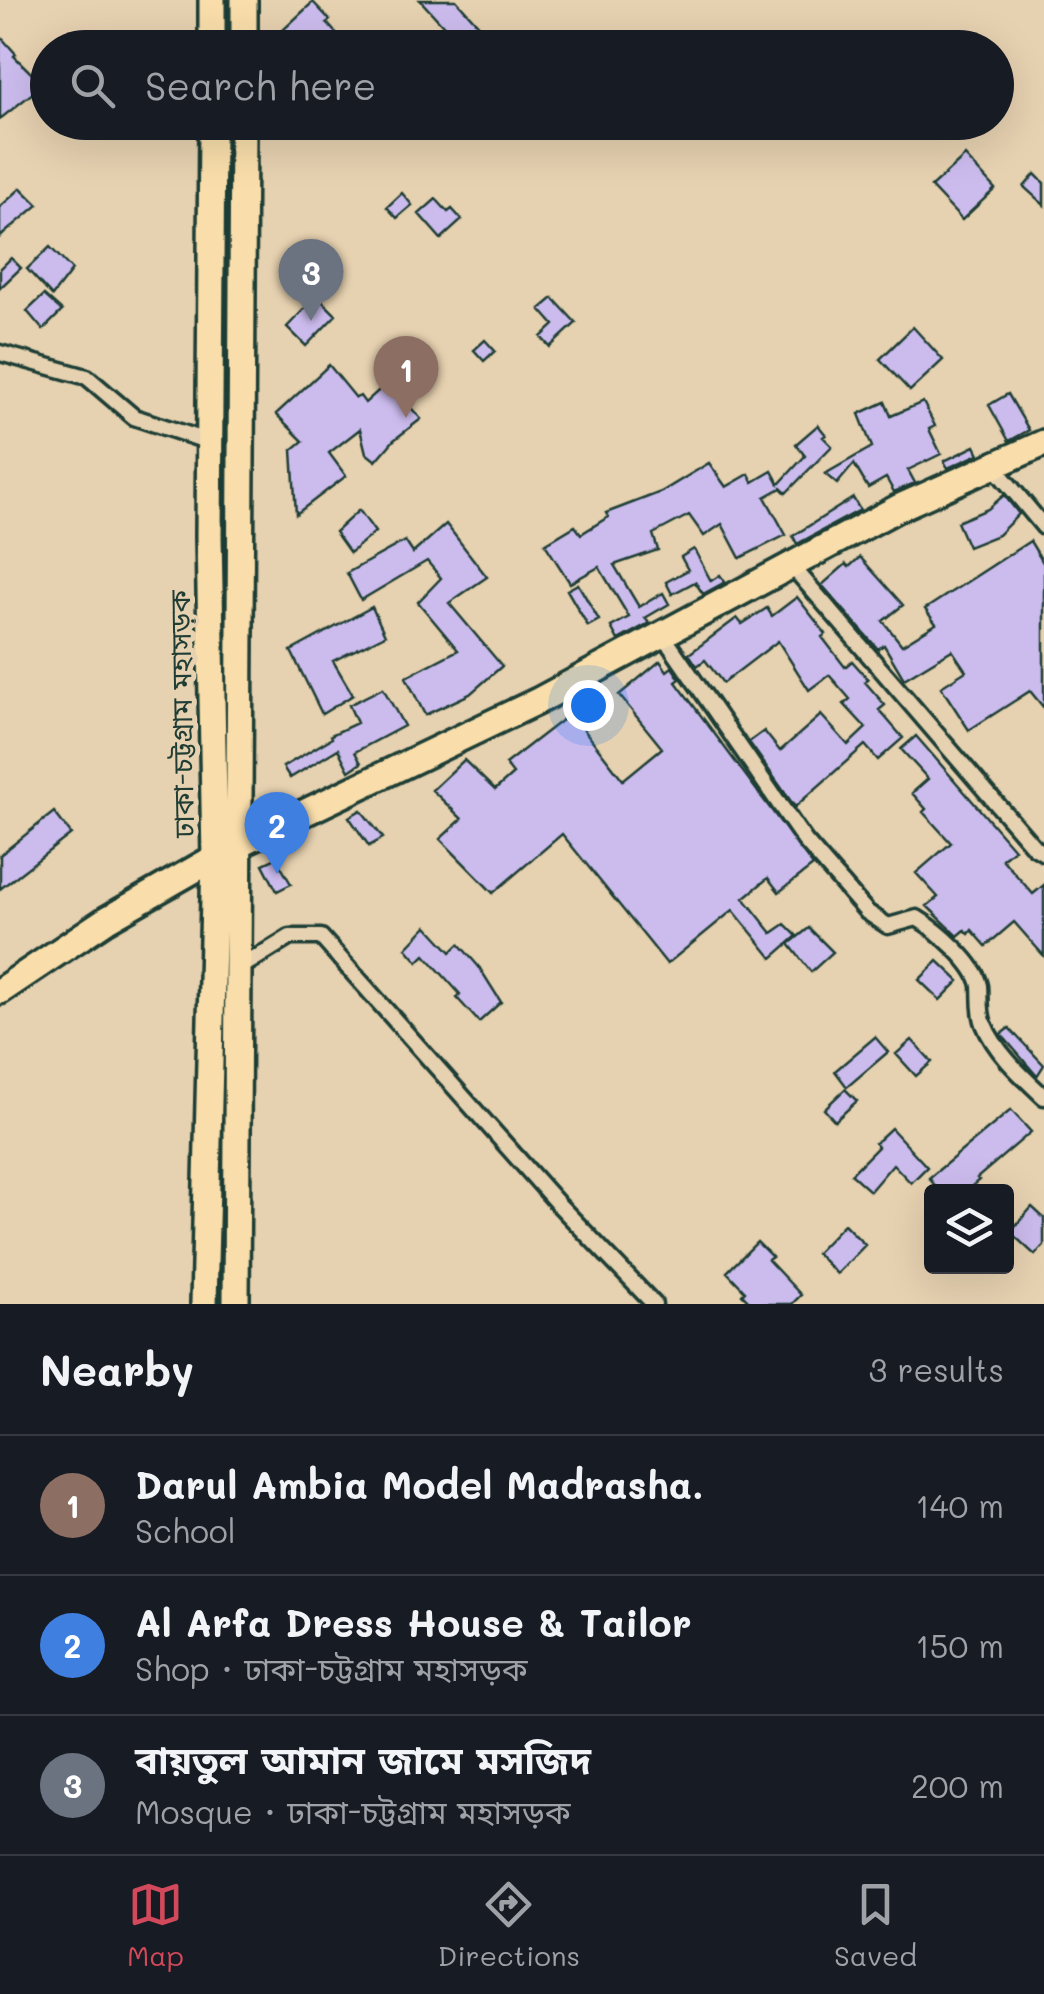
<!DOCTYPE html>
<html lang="en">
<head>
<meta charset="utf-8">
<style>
	:root { --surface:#171b24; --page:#242831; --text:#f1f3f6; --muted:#9ea1a6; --line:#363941; --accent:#d1495b }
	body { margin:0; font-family:Mali,"Noto Sans Bengali",sans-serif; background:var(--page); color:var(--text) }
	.controls { position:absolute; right:30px; bottom:30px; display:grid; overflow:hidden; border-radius:10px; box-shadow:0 10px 40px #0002 }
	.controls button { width:90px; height:90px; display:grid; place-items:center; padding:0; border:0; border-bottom:2px solid var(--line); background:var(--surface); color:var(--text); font:50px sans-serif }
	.you { position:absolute; left:588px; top:705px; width:35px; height:35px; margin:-25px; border:8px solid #fff; border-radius:50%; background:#1a73e8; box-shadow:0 0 0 15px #1a73e833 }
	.badge { display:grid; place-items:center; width:65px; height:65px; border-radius:50%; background:var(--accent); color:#fff; font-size:32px; font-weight:700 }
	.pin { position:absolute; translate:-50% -82px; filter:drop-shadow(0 2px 5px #0008) }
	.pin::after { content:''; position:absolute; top:52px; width:35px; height:30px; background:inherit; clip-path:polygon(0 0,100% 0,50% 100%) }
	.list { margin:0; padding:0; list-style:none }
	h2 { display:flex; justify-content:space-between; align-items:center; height:130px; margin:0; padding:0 40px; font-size:42px }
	h2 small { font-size:32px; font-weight:400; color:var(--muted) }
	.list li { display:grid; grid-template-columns:65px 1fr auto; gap:30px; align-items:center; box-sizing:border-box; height:140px; padding:0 40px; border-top:2px solid var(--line) }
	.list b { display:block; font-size:38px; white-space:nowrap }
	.list p { margin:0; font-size:32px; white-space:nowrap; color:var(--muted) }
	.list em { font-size:32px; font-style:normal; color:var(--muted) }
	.icon { flex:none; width:55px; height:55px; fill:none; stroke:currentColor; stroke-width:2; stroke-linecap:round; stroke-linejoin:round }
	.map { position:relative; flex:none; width:1044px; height:1304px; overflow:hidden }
	.search { position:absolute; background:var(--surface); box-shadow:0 10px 40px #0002; left:30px; right:30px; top:30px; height:110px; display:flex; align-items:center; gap:25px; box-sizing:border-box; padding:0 35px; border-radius:55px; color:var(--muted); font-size:38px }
	.sheet { height:550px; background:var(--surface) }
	nav { display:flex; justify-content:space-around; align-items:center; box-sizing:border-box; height:140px; border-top:2px solid var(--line); background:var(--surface); font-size:28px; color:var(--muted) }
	nav a { display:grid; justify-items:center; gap:5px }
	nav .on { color:var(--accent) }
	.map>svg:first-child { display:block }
</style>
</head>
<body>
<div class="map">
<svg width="1044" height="1304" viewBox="0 0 1044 1304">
	<rect width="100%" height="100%" fill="#e6d1b0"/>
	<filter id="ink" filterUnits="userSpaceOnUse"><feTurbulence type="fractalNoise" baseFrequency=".01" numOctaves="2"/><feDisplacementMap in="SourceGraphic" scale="20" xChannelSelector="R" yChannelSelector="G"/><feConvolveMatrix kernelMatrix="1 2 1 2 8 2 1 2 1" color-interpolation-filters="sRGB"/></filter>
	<g filter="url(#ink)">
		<path fill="#ccbcee" stroke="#1f3d34" stroke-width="2.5" d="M420,0H456L483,30L463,47Z
			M313,2L330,20L327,23L349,48H299L283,30Z
			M0,36L16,54L14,56L43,85L0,119Z
			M965,156L995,189L962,220L931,187Z
			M1035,174L1044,183V205L1024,187Z
			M21,188L38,205L0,237V207Z
			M402,193L412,205L397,218L387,207Z
			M436,199L448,212L452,209L462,220L441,239L419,214Z
			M50,247L72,270L52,296L27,269Z
			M11,258L21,268L0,288V269Z
			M44,295L62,311L43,330L27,311Z
			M317,296L336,315L306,346L287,327Z
			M553,298L576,323L550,347L541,337L554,325L540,309Z
			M913,327L943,360L910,391L880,359Z
			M485,340L495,351L484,361L474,350Z
			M329,365L356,398L360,396L365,403L388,382L421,419L394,440L376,461L366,453L360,429L329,453L346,476L296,514L292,450L303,441L276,414Z
			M1008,394L1029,430L1009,441L989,405Z
			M885,402L891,416L923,402L935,426L929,429L941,454L908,470L915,483L894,492L886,478L868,488L854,464L837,484L825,474L872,447L859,414Z
			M818,425L826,435L823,437L832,446L786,493L781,488L765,497L786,535L740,558L722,524L704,536L689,515L653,534L658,550L614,565L639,607L663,593L669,604L645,618L649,623L618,640L611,627L629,617L599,567L570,583L545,544L575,526L581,534L608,517L606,513L661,492L709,463L726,487L749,474L753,482L772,471L779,484L805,456L796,444Z
			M975,446L979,454L948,468L944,461Z
			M1004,495L1019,514L998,535L968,547L957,522L988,509Z
			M853,498L860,510L797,544L793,536Z
			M359,510L375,532L350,553L335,532Z
			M446,524L487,577L449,603L502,666L470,694L425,715L406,677L458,650L418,602L441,578L427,561L361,600L347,573L405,541L413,553Z
			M1030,541L1044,564V708L1030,691L969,730L941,687L966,671L952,650L904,679L884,645L878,649L822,585L846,564L849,567L860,557L903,605L883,621L902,645L936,624L925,609Z
			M694,549L711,581L720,575L725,582L703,594L695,582L672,594L666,582L688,570L681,557Z
			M578,584L599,620L588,626L567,590Z
			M797,597L826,634L822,637L845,667L852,661L868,679L865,682L885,705L879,710L903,738L878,760L865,745L795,807L749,742L764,731L780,751L821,715L848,745L866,728L844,704L850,699L829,675L809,690L778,641L723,683L705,660L697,666L689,654L737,618L742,624L767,608L772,616Z
			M372,607L385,635L333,661L353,695L322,714L291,651Z
			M660,661L667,671L672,667L680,679L676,682L813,866L779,892L768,878L744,898L772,933L785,924L797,936L772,958L733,910L667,964L562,834L493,893L440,839L462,819L432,790L464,760L495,790L513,774L505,764L571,713L623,780L662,748L619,695Z
			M383,688L404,726L355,752L361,763L349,771L338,749L290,778L283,767L332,738L331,735L357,723L349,705Z
			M916,736L1014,849L1002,859L1033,894L1044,885V956L1014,922L986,946L972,930L969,934L965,930L958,936L927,906L938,897L916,873L951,843L923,812L926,809L912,793L928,779L901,749Z
			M361,810L383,838L369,846L349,817Z
			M54,812L71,834L0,889V855Z
			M276,858L291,884L277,891L263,864Z
			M427,926L451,952L459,944L479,967L501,1002L479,1022L457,998L460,994L425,955L418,962L406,948Z
			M809,928L833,952L811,972L789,944Z
			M938,961L959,981L940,1000L919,980Z
			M1009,1028L1044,1065L1037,1076L1001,1034Z
			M875,1037L888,1052L847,1087L835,1071Z
			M912,1040L932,1062L916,1076L896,1054Z
			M845,1089L857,1101L835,1121L824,1109Z
			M1011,1110L1031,1132L977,1178L979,1180L965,1192H940L929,1178Z
			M891,1128L927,1167L911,1183L893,1164L870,1191L851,1174L878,1147L875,1143Z
			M1032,1207L1044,1218V1245L1035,1255L1010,1232Z
			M844,1224L865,1245L837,1274L816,1253Z
			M757,1242L772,1257L768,1260L801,1295L792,1304H752L742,1294L745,1291L727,1272Z"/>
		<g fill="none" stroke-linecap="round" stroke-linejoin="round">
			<defs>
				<path id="street" d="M0,353L87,377L134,417L210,442
					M994,467L1044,527
					M791,565L1034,847L1044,853
					M662,634L805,841L867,912L888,926L917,918C937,930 976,963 980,986C981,999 979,1011 984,1024C995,1052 1023,1077 1044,1097
					M238,969L290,937H321L559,1205L654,1304"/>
				<path id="highway" d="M212,48V0
					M244,48V0
					M0,991L106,920L239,844L538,701L898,508L1044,443
					M204,1304L215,858L209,536L212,122
					M236,1304L243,122"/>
			</defs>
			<use href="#street" stroke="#1f3d34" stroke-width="21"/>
			<use href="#highway" stroke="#1f3d34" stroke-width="32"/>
			<use href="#street" stroke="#e6d1b0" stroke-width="14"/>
			<use href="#highway" stroke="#f9deab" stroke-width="25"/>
		</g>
	</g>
	<g text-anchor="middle" stroke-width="10" stroke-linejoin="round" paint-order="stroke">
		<g font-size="28" fill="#1f3d34" stroke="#e6d1b0">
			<text transform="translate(182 714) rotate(-91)" y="10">ঢাকা-চট্টগ্রাম মহাসড়ক</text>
		</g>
	</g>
</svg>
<div class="controls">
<button><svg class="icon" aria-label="layers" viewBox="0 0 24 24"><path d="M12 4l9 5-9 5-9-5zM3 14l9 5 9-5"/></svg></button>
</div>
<div class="you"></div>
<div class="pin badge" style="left:406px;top:418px;background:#8d6e63">1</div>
<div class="pin badge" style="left:277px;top:874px;background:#3f7fe0">2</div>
<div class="pin badge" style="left:311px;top:321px;background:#6b7280">3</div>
<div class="search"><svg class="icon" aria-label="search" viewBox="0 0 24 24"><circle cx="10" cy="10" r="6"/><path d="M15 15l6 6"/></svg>Search here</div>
</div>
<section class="sheet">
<h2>Nearby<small>3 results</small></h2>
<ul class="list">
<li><span class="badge" style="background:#8d6e63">1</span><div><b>Darul Ambia Model Madrasha.</b><p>School</p></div><em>140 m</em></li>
<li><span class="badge" style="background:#3f7fe0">2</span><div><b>Al Arfa Dress House &amp; Tailor</b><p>Shop · ঢাকা-চট্টগ্রাম মহাসড়ক</p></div><em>150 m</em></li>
<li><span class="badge" style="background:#6b7280">3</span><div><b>বায়তুল আমান জামে মসজিদ</b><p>Mosque · ঢাকা-চট্টগ্রাম মহাসড়ক</p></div><em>200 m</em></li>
</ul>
</section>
<nav>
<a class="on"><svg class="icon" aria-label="map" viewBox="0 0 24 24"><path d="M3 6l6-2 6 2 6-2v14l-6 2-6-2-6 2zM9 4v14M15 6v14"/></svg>Map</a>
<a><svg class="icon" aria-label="directions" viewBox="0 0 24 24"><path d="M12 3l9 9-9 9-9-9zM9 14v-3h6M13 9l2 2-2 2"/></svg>Directions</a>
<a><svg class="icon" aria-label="saved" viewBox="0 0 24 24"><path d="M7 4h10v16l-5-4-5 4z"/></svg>Saved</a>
</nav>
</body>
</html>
